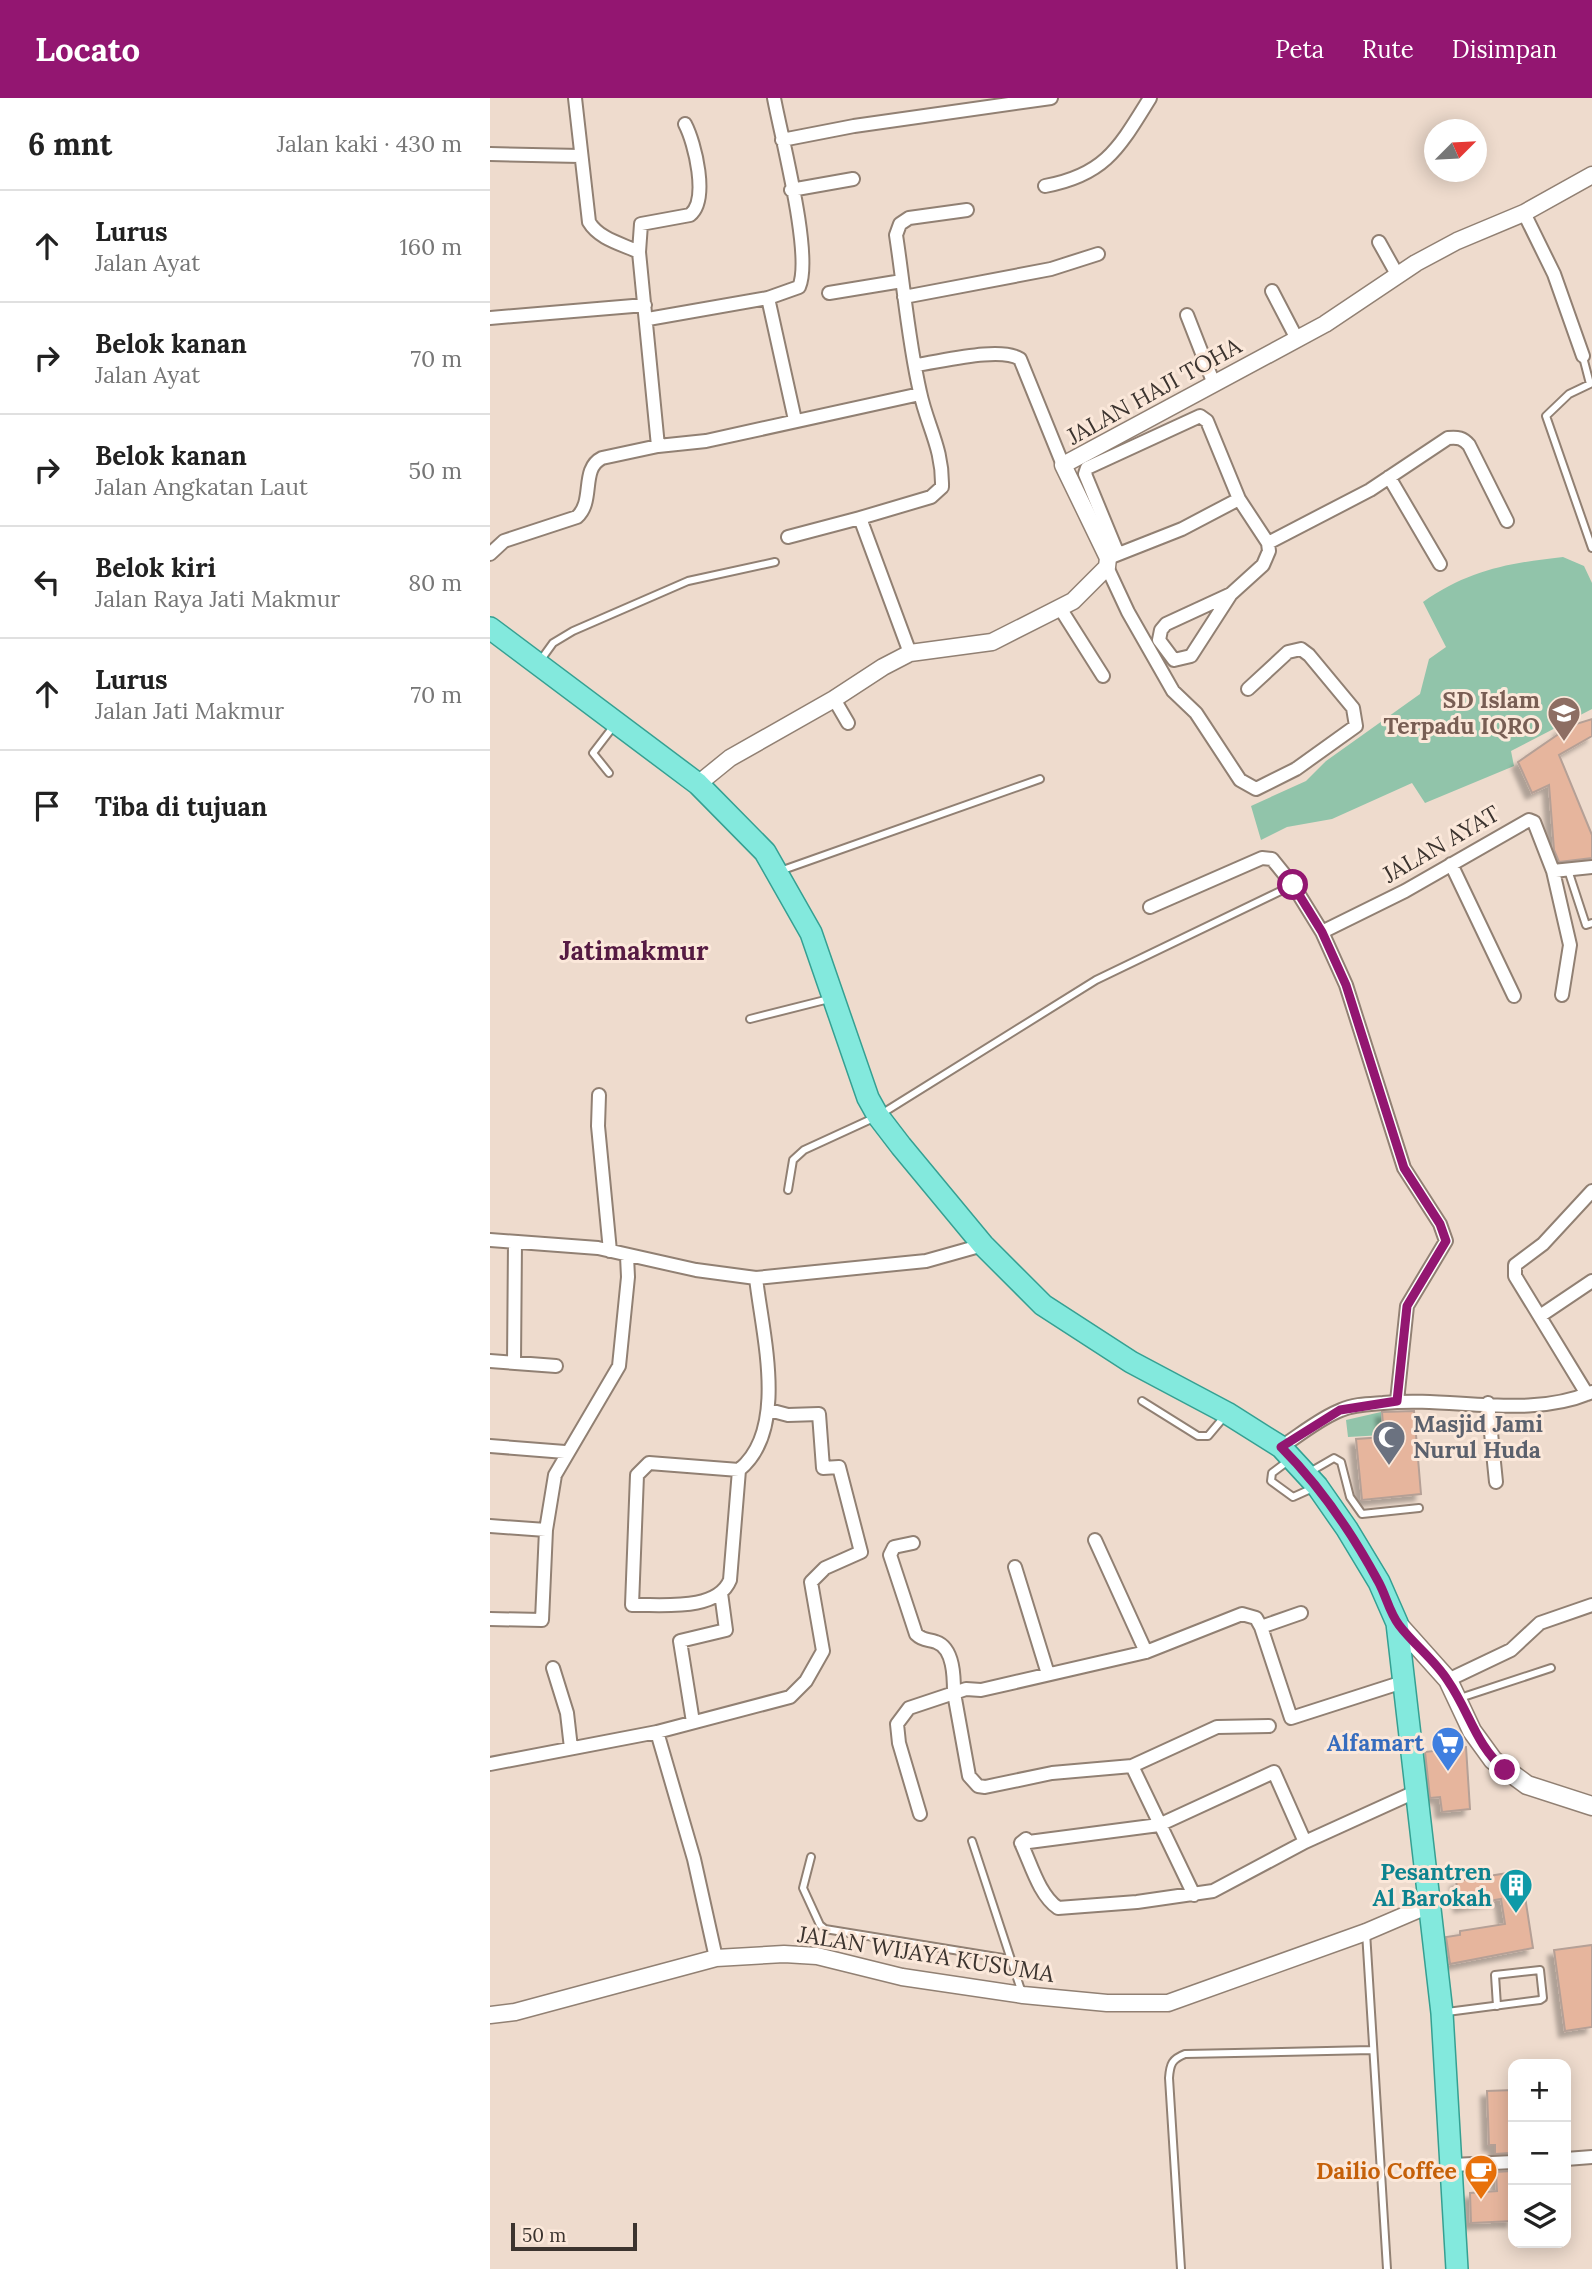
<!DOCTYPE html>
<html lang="id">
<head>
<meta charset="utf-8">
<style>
	:root { --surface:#fff; --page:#f6f6f6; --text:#222; --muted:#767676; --line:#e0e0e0; --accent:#931671 }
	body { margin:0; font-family:Lora,serif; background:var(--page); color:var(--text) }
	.controls { position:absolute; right:21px; bottom:21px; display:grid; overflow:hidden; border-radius:14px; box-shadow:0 4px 18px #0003 }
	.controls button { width:63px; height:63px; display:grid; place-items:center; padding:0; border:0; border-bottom:2px solid var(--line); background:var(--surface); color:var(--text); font:35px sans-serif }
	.compass { position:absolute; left:934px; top:21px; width:63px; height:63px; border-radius:50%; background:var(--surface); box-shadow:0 4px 18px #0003; rotate:66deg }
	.scale { position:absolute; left:21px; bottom:18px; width:126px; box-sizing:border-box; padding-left:7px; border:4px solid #3c342f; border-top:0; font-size:19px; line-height:24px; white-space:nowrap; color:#3c342f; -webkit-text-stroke:5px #fbe8da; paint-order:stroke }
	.stop { position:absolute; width:21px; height:21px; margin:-16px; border:5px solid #931671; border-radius:50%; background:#fff }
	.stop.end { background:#931671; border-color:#fff; box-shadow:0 2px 7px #0008 }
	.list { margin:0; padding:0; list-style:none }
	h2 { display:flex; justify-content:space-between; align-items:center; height:91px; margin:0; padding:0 28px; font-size:30px }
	h2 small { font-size:23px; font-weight:400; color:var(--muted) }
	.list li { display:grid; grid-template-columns:46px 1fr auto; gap:21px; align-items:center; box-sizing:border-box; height:112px; padding:0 28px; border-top:2px solid var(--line) }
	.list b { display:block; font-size:26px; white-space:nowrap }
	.list p { margin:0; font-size:23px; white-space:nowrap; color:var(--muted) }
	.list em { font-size:23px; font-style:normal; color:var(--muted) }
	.icon { flex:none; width:38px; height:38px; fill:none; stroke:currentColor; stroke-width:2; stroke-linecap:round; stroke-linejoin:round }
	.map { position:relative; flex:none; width:1102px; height:2171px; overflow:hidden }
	header { display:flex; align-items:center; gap:42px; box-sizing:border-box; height:98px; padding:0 35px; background:var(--accent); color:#fff }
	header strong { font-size:33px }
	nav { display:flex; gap:38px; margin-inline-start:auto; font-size:24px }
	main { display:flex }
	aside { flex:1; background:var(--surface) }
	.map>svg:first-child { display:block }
</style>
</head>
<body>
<header>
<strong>Locato</strong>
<nav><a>Peta</a><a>Rute</a><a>Disimpan</a></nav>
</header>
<main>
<aside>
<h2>6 mnt<small>Jalan kaki · 430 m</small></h2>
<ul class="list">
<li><svg class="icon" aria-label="ahead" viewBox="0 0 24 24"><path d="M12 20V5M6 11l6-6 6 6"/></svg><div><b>Lurus</b><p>Jalan Ayat</p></div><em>160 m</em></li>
<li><svg class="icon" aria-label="right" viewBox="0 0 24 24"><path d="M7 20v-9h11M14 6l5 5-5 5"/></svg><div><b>Belok kanan</b><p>Jalan Ayat</p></div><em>70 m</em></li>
<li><svg class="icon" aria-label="right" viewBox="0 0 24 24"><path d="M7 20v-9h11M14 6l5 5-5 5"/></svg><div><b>Belok kanan</b><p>Jalan Angkatan Laut</p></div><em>50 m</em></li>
<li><svg class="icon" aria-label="left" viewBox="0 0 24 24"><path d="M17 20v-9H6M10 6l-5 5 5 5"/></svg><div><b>Belok kiri</b><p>Jalan Raya Jati Makmur</p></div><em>80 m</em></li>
<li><svg class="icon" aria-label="ahead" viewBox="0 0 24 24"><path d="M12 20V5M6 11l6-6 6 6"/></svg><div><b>Lurus</b><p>Jalan Jati Makmur</p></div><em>70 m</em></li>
<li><svg class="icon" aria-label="arrive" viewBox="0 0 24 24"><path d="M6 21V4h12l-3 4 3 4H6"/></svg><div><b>Tiba di tujuan</b></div></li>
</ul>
</aside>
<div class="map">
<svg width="1102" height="2171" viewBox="0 0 1102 2171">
	<defs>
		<filter id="shadow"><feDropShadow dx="-6" dy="6" stdDeviation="2" flood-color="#0004"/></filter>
	</defs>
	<rect width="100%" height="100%" fill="#eedbcd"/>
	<path fill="#91c4aa" d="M1073,459L1094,468L1102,485V611L1021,653L1024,668L935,705L922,685L842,721L797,729L771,742L761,708L816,683L836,663L930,596L939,561L956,549L933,504C979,472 1019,465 1073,459Z
		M891,1314L893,1337L858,1339L856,1322Z"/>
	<path fill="#e6b59d" stroke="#b5a096" stroke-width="2" filter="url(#shadow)" d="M1102,621V638L1069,657L1102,737V760L1069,764L1064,752L1059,687L1042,695L1028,664L1070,635V631Z
		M924,1313L931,1396L872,1402L866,1341L894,1339L892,1314Z
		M976,1649L980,1711L952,1714L950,1699L940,1700L935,1654Z
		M1031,1773L1043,1850L960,1866L956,1839L970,1837V1833L1015,1826L1011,1801L970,1808L966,1783Z
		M1102,1847V1929L1075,1933L1064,1852Z
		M1023,1992V2047H1020V2055L1005,2056V2047H999L997,1993Z
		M1021,2073L1023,2123L981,2125L980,2095L1007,2093L1006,2074Z"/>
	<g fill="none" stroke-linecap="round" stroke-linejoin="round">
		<defs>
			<path id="service" d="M1093,259L1100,286L1079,296L1056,318L1102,450
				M50,563L63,545L83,533L198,483L285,464
				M119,675L103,655L123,629
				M1078,772L1096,827L1102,825
				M290,773L550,681
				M260,921L339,901
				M298,1092L303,1062L314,1052L388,1018L606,882L803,787
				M652,1303L708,1338H718L734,1319
				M798,1363L782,1375L781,1383L803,1399L823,1390
				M818,1375L844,1360L851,1364L860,1399L872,1416L929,1410
				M970,1600L1061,1570
				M482,1743L532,1895
				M321,1759L313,1790L330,1827L335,1831L519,1861
				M876,1834L897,2171
				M957,1914L1050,1902L1053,1900L1050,1872L1005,1877L1007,1908
				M691,2171L679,1980C680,1966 682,1961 695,1956L882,1952"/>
			<path id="minor" d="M85,0L99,124C109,141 132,146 149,154L168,348
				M292,42L364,28L561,0
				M0,56L90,58
				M555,88C615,77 629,50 660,0
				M301,92L363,81
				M1034,115L1064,176L1093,258
				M889,144L908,178
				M149,154L151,126L200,117C219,102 205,45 195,26
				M782,193L807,241
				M339,195L412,183
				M414,199L561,171L608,156
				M278,200L305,322
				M697,217L724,286
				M0,220L155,207
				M158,221L278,200L309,189C323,158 291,38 284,0
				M425,267C450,264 510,248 530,261L573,367
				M899,379L950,466
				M298,439L370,420
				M778,445L880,392L958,340C968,339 973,340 979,347L1017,423
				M0,456L14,443L87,419C105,403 90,371 112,360L168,348L216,343L430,296
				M628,456L595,376L597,370L710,318L717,323L749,401L778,445L779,453L773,467L741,496L701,558L684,562L669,542L671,532L676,526L741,496
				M621,459L692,431L749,401
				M617,469L638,514L683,593L706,615L750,682L766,691L806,671L866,628L863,610L819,557L811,551L798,554L758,591
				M570,510L613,578
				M420,555L370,420L441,399L452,389C453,350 437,328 430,294C418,242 414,189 406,137L410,126L419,120L477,112
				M344,601L358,625
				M961,766L1024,898
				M1063,773L1102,769
				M660,809L772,760L782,761L803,787L832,834L856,887L914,1070L950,1126L956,1143L917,1208L907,1303
				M832,834L915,793L1039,722L1044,724L1063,773L1080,847L1072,897
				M109,997L108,1028L120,1153
				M0,1142L108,1150L206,1172L266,1180L436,1163L493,1147
				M1050,1218L1102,1183
				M0,1263L66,1268
				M24,1265L25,1144
				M1097,1296L1025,1178V1167L1053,1146L1102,1093
				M998,1305L1006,1384
				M0,1348L75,1354
				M791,1349C810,1337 830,1320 851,1312C864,1306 879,1306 893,1305C962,1298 1037,1322 1102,1294
				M249,1372L159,1365L147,1377L142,1507C170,1506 227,1514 240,1482L249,1372C299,1332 272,1235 266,1180
				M0,1428L56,1432
				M605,1442L656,1554
				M423,1445L404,1449L400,1457L426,1536C433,1543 438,1541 446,1544C464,1550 464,1580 464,1595L476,1591L491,1592L656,1554L752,1516L766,1520L771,1529L801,1620L913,1584
				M525,1469L558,1576
				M0,1521L52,1522L56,1432L65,1377L129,1268L138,1179L137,1158
				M771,1529L811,1515
				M63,1570L77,1615L81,1650
				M958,1582L1021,1552L1050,1525L1102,1507
				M203,1624L190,1543L236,1532L231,1495
				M167,1634L204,1761L226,1860
				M0,1666L167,1634L300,1599L316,1583L333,1553L321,1484L335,1470L371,1454L349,1369L333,1370L329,1316L298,1317L279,1312
				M642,1668L704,1797
				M430,1716L409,1645L407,1626L419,1610L464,1595L479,1678L488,1688L495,1689L562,1675L642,1668L727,1629L779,1628
				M536,1741L531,1745C541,1766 549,1797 568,1810L647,1804L723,1793L815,1744L925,1694
				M531,1745L669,1727L784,1674L815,1744
				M1076,2061L1102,2059
				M963,2067L1023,2064"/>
			<path id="tertiary" d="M208,686L240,660L344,601L393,569L420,555L502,544L583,503L617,469L618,460L573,367L835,226L926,165L967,143L1034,115L1102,77
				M0,1917L25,1914L226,1860L294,1856L327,1858L412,1879L533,1897L617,1905H678L876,1834L939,1807"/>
			<path id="secondary" d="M907,1525L958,1582L982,1633L1003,1662L1037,1687L1102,1708"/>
			<path id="primary" d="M0,530L208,686L275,754L321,835L378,1000L388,1018L411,1048L493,1147L553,1207L641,1264L737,1315L791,1349L827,1388L857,1431L889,1484L907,1525L952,1915L967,2171"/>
		</defs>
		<use href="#service" stroke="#918073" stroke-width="10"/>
		<use href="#minor" stroke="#918073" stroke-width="16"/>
		<use href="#tertiary" stroke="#918073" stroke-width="19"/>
		<use href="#secondary" stroke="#918073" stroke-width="21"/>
		<use href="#primary" stroke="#35a092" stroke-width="24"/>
		<use href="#service" stroke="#fff" stroke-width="6"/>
		<use href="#minor" stroke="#fff" stroke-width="12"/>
		<use href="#tertiary" stroke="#fff" stroke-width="16"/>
		<use href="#secondary" stroke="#fff" stroke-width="18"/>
		<use href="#primary" stroke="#83e9dd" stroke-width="21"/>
	</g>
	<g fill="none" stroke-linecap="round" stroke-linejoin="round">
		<path stroke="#931671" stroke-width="9" d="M803,787L832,834L856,887L914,1070L950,1126L956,1143L917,1208L907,1303L850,1312L791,1349C830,1388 862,1435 888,1483C896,1497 899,1514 909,1527C924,1547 945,1562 958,1583C979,1613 986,1648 1015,1672"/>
	</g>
	<defs>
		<symbol id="school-pin" viewBox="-11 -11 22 30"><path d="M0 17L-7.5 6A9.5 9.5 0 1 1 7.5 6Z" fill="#8d6e63" stroke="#fbe8da"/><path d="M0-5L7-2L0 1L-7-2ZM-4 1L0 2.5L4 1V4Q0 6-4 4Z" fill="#fff"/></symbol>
		<symbol id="mosque-pin" viewBox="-11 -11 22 30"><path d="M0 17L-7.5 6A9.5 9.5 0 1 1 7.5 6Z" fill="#6b7280" stroke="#fbe8da"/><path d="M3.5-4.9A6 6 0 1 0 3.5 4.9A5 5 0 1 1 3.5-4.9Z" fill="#fff"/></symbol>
		<symbol id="supermarket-pin" viewBox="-11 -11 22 30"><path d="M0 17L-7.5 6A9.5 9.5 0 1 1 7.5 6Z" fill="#3f7fe0" stroke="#fbe8da"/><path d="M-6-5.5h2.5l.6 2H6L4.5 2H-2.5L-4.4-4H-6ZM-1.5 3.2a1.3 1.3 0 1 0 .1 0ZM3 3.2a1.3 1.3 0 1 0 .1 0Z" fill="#fff"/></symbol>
		<symbol id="building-pin" viewBox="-11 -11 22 30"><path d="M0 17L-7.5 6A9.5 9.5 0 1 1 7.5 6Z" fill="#0f9aa8" stroke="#fbe8da"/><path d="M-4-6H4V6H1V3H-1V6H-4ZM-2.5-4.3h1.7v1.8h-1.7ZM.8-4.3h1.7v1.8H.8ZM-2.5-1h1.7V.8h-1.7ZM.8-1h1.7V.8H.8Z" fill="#fff"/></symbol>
		<symbol id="cafe-pin" viewBox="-11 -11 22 30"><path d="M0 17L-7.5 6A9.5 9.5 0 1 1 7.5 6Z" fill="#e8710a" stroke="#fbe8da"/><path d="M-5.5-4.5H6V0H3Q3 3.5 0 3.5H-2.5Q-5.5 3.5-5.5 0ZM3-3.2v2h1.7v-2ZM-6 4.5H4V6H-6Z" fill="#fff"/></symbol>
	</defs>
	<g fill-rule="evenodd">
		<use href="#school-pin" x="1055" y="596" width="38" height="52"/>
		<use href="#mosque-pin" x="880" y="1320" width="38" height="52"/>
		<use href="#supermarket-pin" x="939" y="1626" width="38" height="52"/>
		<use href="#building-pin" x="1007" y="1768" width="38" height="52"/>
		<use href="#cafe-pin" x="972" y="2054" width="38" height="52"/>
	</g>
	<g text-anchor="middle" stroke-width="6" stroke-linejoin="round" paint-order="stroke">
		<g font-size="23" fill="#3c342f" stroke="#fbe8da">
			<text transform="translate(664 293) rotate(-29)" y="8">JALAN HAJI TOHA</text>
			<text transform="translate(951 746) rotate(-30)" y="8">JALAN AYAT</text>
			<text transform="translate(436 1856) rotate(9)" y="8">JALAN WIJAYA KUSUMA</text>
		</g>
		<g font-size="23" font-weight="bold" fill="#785e54" stroke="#fbe8da" text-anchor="end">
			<text x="1050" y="610">SD Islam<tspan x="1050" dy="26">Terpadu IQRO</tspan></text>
		</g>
		<g font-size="23" font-weight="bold" fill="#5b616d" stroke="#fbe8da" text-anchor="start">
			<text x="923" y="1334">Masjid Jami<tspan x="923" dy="26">Nurul Huda</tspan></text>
		</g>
		<g font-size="23" font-weight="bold" fill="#366cbe" stroke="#fbe8da" text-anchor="end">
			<text x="934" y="1653">Alfamart</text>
		</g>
		<g font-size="23" font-weight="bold" fill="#0d838f" stroke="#fbe8da" text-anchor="end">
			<text x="1002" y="1782">Pesantren<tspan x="1002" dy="26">Al Barokah</tspan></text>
		</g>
		<g font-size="23" font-weight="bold" fill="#c56008" stroke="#fbe8da" text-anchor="end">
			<text x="967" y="2081">Dailio Coffee</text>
		</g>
		<g font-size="26" font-weight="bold" fill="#561b43" stroke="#fbe8da">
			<text x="144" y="862">Jatimakmur</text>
		</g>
	</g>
</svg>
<div class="controls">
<button>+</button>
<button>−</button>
<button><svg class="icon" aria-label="layers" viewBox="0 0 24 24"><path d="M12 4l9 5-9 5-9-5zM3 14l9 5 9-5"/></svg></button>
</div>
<svg class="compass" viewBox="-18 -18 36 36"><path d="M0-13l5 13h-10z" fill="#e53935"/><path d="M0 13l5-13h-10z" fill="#767676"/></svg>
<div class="scale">50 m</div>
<div class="stop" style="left:803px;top:787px"></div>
<div class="stop end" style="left:1015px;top:1672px"></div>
</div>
</main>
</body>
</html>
